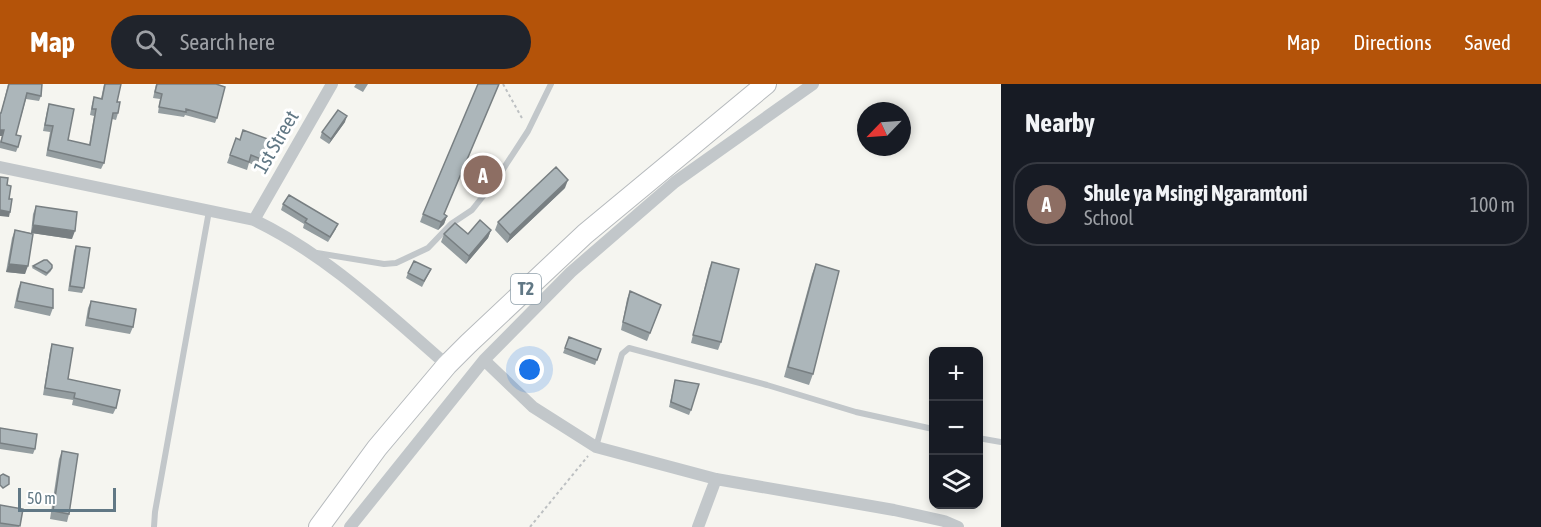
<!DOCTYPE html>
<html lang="en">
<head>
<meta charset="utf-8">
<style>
	:root { --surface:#171b24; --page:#20242c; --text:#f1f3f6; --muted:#9ea1a6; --line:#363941; --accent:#b45309 }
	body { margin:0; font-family:"Asap Condensed",sans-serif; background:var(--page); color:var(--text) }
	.controls { position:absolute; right:18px; bottom:18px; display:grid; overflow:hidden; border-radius:12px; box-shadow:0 3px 9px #0003 }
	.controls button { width:54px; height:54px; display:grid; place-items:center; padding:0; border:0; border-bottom:2px solid var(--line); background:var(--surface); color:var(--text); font:30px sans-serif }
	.compass { position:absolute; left:857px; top:18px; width:54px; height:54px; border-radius:50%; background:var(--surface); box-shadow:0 3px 9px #0003; rotate:245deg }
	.scale { position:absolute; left:18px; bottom:15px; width:98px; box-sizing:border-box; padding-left:6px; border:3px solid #617885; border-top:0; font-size:16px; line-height:21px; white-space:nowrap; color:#617885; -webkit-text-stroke:4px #fff; paint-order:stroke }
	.you { position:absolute; left:530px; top:286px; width:21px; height:21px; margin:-15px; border:4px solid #fff; border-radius:50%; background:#1a73e8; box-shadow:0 0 0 9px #1a73e833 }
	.badge { display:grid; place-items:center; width:39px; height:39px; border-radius:50%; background:var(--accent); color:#fff; font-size:20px; font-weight:700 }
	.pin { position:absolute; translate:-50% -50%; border:3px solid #fff; box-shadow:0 2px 6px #0006 }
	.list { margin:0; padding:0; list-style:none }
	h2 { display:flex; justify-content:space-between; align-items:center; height:78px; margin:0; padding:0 24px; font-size:26px }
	h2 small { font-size:20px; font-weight:400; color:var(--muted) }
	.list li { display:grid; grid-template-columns:39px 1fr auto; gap:18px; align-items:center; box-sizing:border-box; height:84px; margin:0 12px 12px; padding:0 12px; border:2px solid var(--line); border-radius:24px }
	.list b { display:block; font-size:22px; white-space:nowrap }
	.list p { margin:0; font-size:20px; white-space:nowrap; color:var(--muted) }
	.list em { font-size:20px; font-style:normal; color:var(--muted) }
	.icon { flex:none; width:33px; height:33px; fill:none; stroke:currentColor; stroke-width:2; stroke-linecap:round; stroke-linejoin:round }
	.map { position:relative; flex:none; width:1001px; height:443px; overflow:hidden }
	header { display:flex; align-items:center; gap:36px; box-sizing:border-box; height:84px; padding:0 30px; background:var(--accent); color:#fff }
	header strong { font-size:28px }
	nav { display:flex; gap:33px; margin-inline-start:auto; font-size:21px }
	.search { width:420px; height:54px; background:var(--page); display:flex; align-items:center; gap:15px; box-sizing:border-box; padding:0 21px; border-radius:33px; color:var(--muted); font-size:22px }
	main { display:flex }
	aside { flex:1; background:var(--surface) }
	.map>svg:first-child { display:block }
</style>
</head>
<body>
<header>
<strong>Map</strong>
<div class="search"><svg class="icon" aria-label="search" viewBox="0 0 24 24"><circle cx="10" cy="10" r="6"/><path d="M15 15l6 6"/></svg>Search here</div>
<nav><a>Map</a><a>Directions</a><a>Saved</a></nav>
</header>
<main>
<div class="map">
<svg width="1001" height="443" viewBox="0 0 1001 443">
	<rect width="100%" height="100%" fill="#f5f5f0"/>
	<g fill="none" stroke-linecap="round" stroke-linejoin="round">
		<defs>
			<path id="trunk" d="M319,443L377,364L447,281L468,260L585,150L766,0"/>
		</defs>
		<use href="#trunk" stroke="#b6babd" stroke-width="22"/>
		<path stroke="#bdc0c2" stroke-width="2" stroke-dasharray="3 3" stroke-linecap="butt" d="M503,0L523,36
			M530,443L588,372"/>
		<path stroke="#c2c7ca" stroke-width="6" d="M317,169L384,180L396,179L428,164L451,140L472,126L496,96L528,47L551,0
			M978,354L1001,358
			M596,363L622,270L629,264L767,301L856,328L933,345
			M154,443L155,428L209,127"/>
		<path stroke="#c2c7ca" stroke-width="12" d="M0,83L254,136C327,171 386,228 447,281
			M254,136L332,0
			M484,276L533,323L596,363L716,395L894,426L944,437L958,443
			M350,443L484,276L571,188L675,98L813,0
			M698,443L716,395"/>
		<use href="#trunk" stroke="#fff" stroke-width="20"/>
	</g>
	<path fill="#949da0" d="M8,0H42L41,12L39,17L26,15L16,51L18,63L16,68L0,64V58L2,52L1,29Z
		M104,0H121L117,18L118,29L116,36L112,35L104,79L101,85L46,72L50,48L43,47L47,27L49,20L68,56L89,61L94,32L90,31L92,20L94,13L101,15Z
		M156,0H216L217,34L215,39L185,31L184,33L158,29L160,15L153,14Z
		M356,0H368L363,8L354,3Z
		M345,38L329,60L320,54L322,48Z
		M236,54L240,56L273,57L263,84L249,79L247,86L227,79Z
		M565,104L507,159L495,146L498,138Z
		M283,120L336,145L328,158L303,144L304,140L281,126Z
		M36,122L72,155L32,149L25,190L6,188L12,154L15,146L31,149L33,130Z
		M423,130H444L447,132L444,140L438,146L420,138Z
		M491,146L488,154L466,180L441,158L444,150H468Z
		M76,162L84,204L82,209L68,207L74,167Z
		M712,178L721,258L718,266L691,259L709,185Z
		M816,180L813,290L809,301L784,293L812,190Z
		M33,182L52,184L51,187L46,192L32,184Z
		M431,185L422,203L406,194L408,189Z
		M21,198L53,224L50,232L14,224L18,205Z
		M630,207L661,221L647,257L621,246L627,215Z
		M91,217L133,243L130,250L85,242L88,224Z
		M569,253L601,265L595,281L563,269Z
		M52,260L68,295L116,324L113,330L72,321L73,316L43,311L50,267Z
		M675,296L691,326L689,331L669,323Z
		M0,344L35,365L33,370L0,365Z
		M62,367L69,430L67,438L50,435L59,375Z
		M0,421L23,425L19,443H0Z"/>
	<path fill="#787f82" d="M347,32L345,38L329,60L331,55Z
		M0,46H4L2,52H0Z
		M568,96L565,104L507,159L510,151Z
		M0,126L10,128L9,133L0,132Z
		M447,132L444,140L438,146L441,138Z
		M33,141L75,147L72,155L31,149Z
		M491,146L488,154L466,180L469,172Z
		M9,180L28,182L25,190L6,188Z"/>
	<path fill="#acb6ba" stroke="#787f82" stroke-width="1.5" d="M9,0H42L41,12L27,9L16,51L21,52L18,63L1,58L4,46H0V29H1Z
		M105,0H121L117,18H120L118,29H113L104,79L48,66L53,42L45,41L49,20L74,25L68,56L90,61L96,25H92L94,13L102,15Z
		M157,0H216L225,3L217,34L186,25V28L159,23L162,10L155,8Z
		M478,0H499L444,130L447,132L441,138L423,130Z
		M338,26L347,32L331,55L322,48Z
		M243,46L273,57L266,77L251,71L249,78L230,71L236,54L240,56Z
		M556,83L568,96L510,151L498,138Z
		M0,93L8,94L7,101L11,102L9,115H12L10,128L0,126Z
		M289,111L338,140L330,153L305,138L307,135L283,120Z
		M36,122L77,128L75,147L33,141Z
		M480,136L491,146L469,172L444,150L455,139L468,150Z
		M15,146L33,150L28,182L9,180Z
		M76,162L90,164L84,204L70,202Z
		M44,176H47L52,181V184L47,189L33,182Z
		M414,177L431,185L424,197L408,189Z
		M712,178L739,185L721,258L693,251Z
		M816,180L839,187L813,290L788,283Z
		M21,198L53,205V224L17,217Z
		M630,207L661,221L650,249L623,238Z
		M91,217L136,225L133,243L88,234Z
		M569,253L601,265L597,276L565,264Z
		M52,260L73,264L68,295L120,306L116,324L74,314L75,309L45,304Z
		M675,296L699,300L691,326L671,318Z
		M0,344L37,350L35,365L0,359Z
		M62,367L78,370L69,430L53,427Z
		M3,390L9,393V400L3,404L0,401V392Z
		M0,421L23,425L20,442L0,439Z"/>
	<g text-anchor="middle" stroke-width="6" stroke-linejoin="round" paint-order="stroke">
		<rect fill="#fff" stroke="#90a0aa" stroke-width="1.5" x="511" y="190" width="30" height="30" rx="4.5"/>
		<g font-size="18" font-weight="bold" fill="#617885">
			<text x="526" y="211">T2</text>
		</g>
		<g font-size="20" fill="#617885" stroke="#fff">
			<text transform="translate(276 58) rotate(-60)" y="7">1st Street</text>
		</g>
	</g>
</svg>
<div class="controls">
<button>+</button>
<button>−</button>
<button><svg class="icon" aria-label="layers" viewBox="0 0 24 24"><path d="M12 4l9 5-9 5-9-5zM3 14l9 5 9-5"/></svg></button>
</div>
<svg class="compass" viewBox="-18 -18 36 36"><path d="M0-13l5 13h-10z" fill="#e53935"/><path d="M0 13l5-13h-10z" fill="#9ea1a6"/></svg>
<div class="scale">50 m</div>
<div class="you"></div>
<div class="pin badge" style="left:483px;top:91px;background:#8d6e63">A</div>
</div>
<aside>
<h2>Nearby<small></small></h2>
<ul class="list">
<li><span class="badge" style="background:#8d6e63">A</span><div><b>Shule ya Msingi Ngaramtoni</b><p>School</p></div><em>100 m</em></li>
</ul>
</aside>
</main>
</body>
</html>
